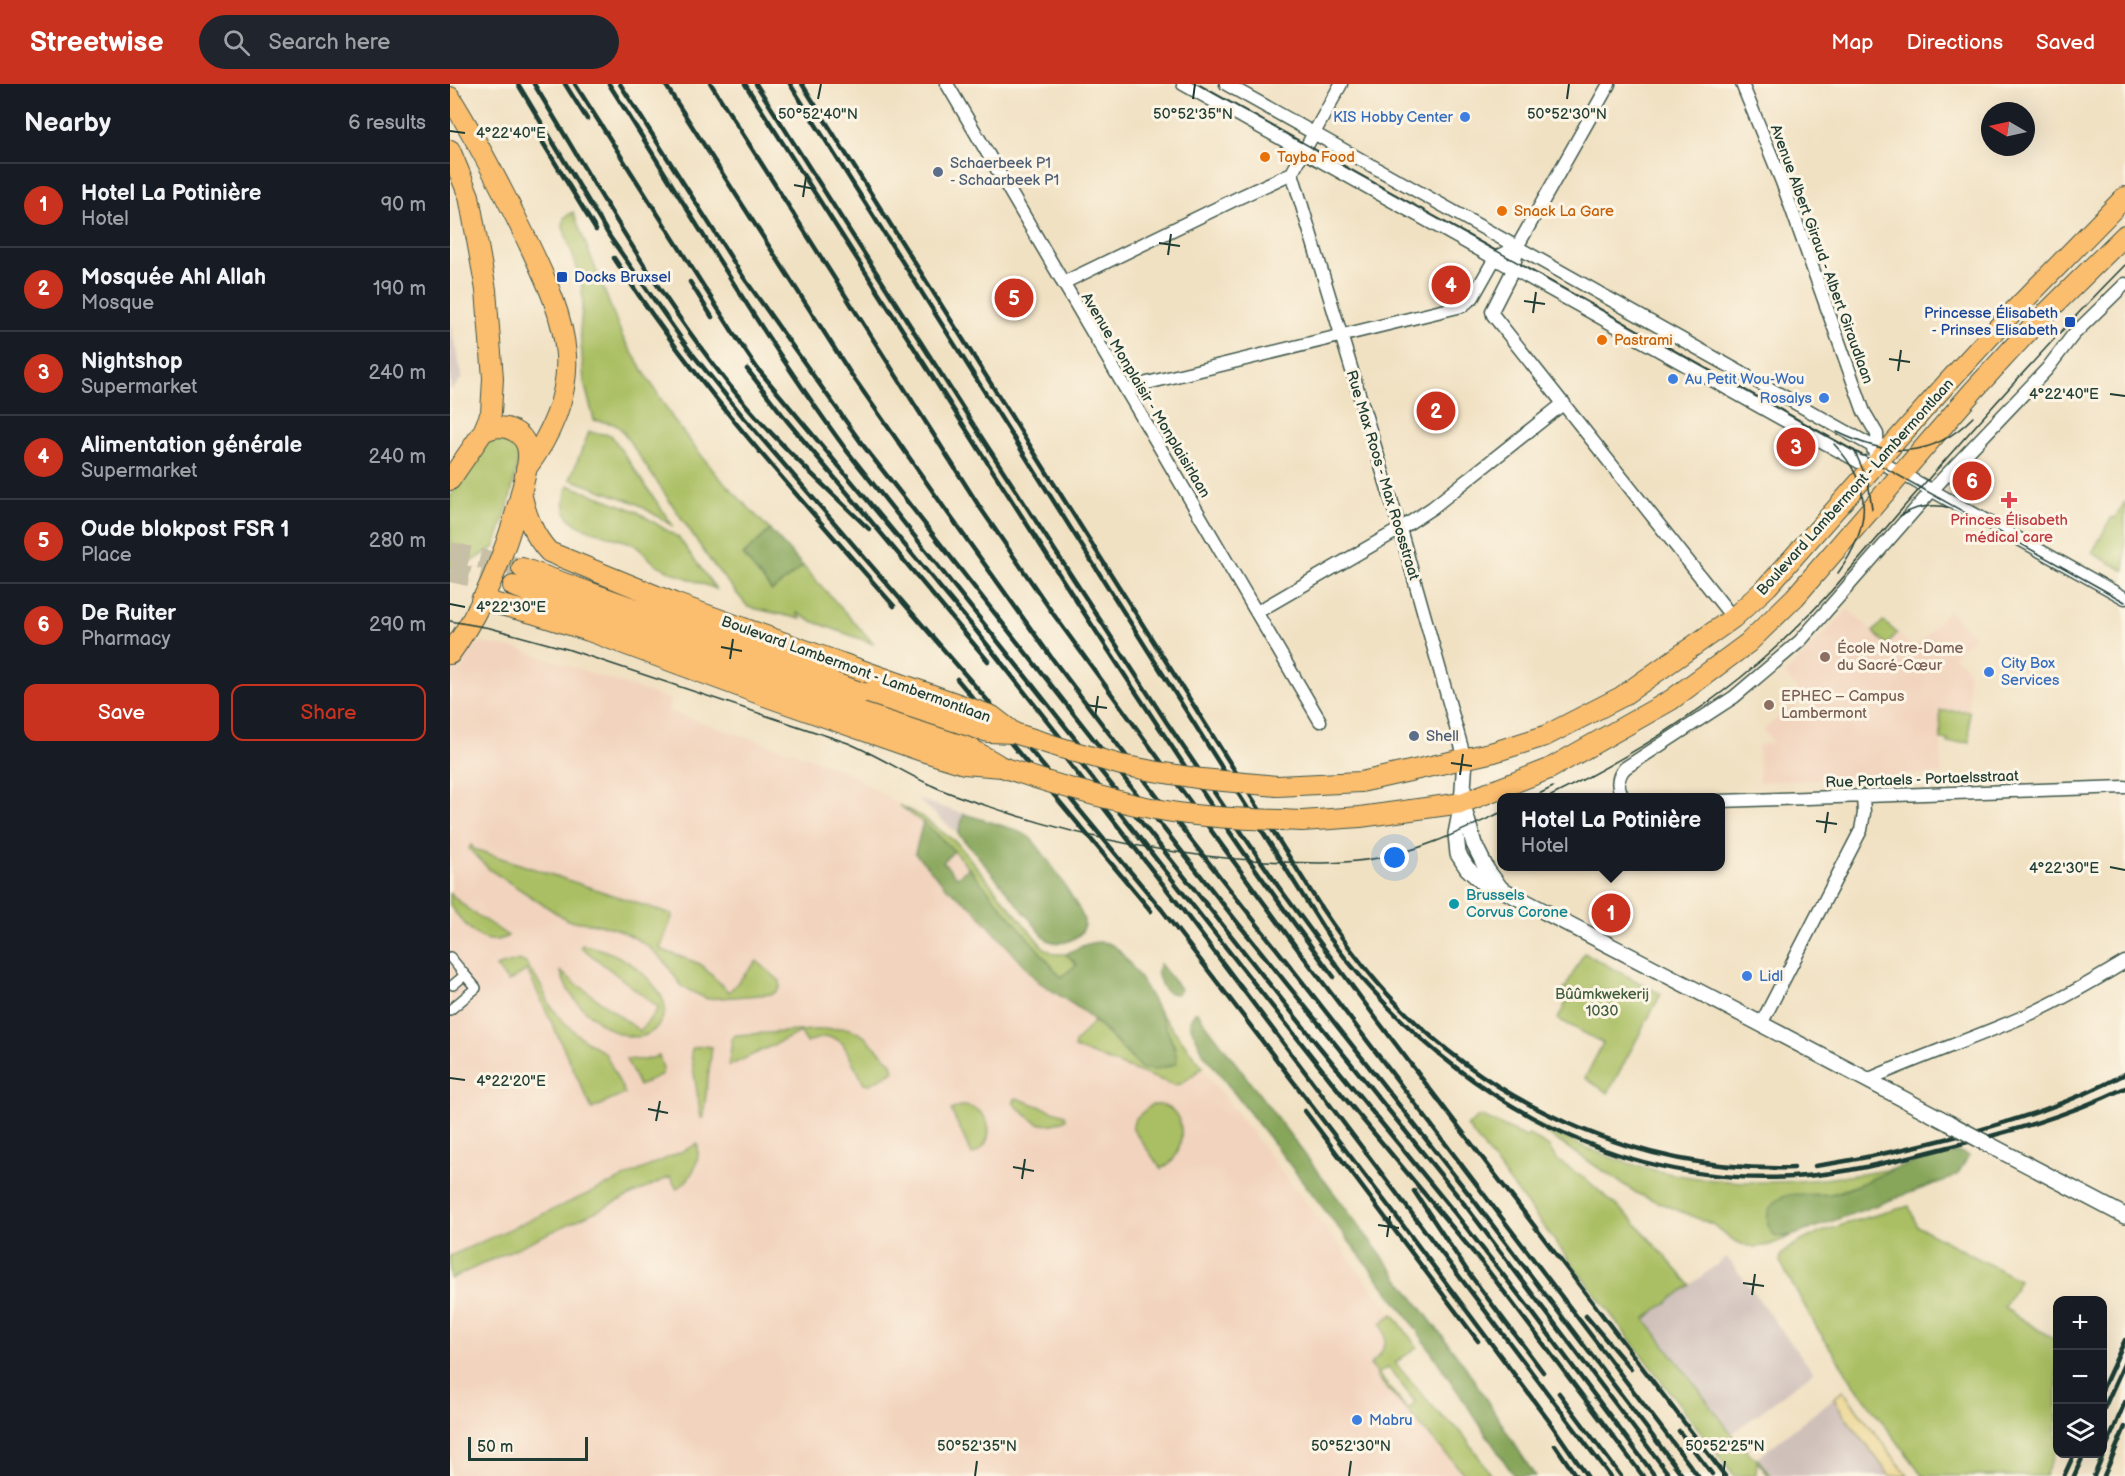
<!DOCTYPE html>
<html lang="en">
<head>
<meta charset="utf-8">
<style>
	:root { --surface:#171b24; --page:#20242c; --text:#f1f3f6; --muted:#9ea1a6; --line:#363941; --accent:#c8321e }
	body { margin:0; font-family:"Balsamiq Sans",sans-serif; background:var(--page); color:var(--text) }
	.controls { position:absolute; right:18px; bottom:18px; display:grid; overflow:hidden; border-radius:12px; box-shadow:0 6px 24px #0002 }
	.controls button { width:54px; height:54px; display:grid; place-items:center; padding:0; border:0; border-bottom:2px solid var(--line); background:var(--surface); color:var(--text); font:30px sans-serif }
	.compass { position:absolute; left:1531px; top:18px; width:54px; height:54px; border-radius:50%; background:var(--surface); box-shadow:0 6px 24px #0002; rotate:279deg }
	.scale { position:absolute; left:18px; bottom:15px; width:120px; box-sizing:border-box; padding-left:6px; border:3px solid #1f3d34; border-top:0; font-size:16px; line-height:21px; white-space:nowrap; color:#1f3d34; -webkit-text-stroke:4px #fcf5e5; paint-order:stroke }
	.you { position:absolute; left:945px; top:774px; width:21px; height:21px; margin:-15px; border:4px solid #fff; border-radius:50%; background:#1a73e8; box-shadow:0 0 0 9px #1a73e833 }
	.badge { display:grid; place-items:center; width:39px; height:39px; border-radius:50%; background:var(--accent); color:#fff; font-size:20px; font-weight:700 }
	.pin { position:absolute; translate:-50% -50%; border:3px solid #fff; box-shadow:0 2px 6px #0006 }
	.popup { position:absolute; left:1047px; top:709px; width:228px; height:78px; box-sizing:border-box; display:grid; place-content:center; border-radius:12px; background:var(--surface); filter:drop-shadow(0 2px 4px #0005); font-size:20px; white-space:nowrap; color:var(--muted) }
	.popup b { font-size:22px; color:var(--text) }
	.popup::after { content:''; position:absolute; left:50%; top:100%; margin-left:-12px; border:12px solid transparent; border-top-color:var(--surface) }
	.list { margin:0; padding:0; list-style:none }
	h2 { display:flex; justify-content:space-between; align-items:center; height:78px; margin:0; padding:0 24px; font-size:26px }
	h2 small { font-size:20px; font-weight:400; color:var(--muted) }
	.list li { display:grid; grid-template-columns:39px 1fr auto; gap:18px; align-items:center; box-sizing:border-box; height:84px; padding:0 24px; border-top:2px solid var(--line) }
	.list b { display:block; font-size:22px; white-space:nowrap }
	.list p { margin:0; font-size:20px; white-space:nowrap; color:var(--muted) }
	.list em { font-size:20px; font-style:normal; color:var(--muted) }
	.actions { display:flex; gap:12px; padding:18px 24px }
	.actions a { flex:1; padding:14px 0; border:2px solid var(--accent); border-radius:12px; text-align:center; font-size:21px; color:var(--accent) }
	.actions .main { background:var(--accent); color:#fff }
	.icon { flex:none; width:33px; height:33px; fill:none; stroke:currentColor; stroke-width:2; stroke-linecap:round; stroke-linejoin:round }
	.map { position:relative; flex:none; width:1675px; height:1392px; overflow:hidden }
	header { display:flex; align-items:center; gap:36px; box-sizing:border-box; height:84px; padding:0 30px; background:var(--accent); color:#fff }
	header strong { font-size:28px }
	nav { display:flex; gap:33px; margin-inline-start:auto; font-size:21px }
	.search { width:420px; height:54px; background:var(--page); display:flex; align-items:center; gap:15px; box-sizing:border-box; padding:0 21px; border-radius:33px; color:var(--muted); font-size:22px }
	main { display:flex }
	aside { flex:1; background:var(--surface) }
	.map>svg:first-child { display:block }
</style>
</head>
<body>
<header>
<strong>Streetwise</strong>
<div class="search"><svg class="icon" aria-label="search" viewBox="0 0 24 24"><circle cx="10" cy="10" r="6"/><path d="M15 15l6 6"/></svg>Search here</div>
<nav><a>Map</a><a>Directions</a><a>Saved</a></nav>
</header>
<main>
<aside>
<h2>Nearby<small>6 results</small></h2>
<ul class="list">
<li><span class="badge">1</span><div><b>Hotel La Potinière</b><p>Hotel</p></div><em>90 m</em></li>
<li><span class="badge">2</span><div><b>Mosquée Ahl Allah</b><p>Mosque</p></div><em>190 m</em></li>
<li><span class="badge">3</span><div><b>Nightshop</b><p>Supermarket</p></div><em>240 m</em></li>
<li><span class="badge">4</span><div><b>Alimentation générale</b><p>Supermarket</p></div><em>240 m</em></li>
<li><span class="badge">5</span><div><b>Oude blokpost FSR 1</b><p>Place</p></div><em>280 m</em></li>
<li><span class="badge">6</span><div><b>De Ruiter</b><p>Pharmacy</p></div><em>290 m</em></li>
</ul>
<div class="actions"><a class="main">Save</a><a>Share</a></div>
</aside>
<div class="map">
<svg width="1675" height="1392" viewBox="0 0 1675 1392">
	<rect width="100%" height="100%" fill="#fcf5e5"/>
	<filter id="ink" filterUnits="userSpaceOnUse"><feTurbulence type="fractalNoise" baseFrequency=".0167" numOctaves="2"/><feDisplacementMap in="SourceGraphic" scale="12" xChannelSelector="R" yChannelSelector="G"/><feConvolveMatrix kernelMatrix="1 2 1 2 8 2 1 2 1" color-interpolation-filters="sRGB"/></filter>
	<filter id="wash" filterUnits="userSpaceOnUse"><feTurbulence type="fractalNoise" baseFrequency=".008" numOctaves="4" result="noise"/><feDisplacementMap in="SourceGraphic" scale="24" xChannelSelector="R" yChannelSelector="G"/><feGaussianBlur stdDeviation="1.35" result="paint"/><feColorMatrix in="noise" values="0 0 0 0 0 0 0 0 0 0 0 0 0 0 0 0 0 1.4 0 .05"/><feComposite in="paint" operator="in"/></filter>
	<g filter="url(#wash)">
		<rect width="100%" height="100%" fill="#f1e1c3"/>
		<path fill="#f2d4be" d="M1398,525L1437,560L1447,549L1465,564L1498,527L1525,552L1503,572L1518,584L1519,627L1490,628L1492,690L1309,698L1308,661L1323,659L1313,646L1345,619L1347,621L1345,623L1349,629L1345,633L1347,635L1362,623L1334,590Z
			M0,554L69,565L221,616L218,627L360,674L401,690L449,721L485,748L504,767L611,893L693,907L967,1263L928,1290L1014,1392H0Z"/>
		<path fill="#cfc0ba" d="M0,236L12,294L0,308Z
			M467,715L514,730L508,750L486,731Z
			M1277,1173L1363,1288L1282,1350L1195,1235Z
			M1393,1307L1458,1392H1321L1307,1374Z"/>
		<path fill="#aabf64" stroke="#647e4c" stroke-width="1.5" fill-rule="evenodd" d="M123,128L173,254L225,338L267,391L320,446L293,471L322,507L353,482L424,560L359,536L346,528L351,535L298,523L261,478L171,345L164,340L144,336L134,298L130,246L133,217L131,195L113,143L114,134Z
			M139,348L161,351L223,442L186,419L120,395Z
			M50,350L67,359L69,369L66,387L59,419L45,463L26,475L0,485V412L37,356Z
			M118,401L186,427L229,454L266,505C249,498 221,490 206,480C197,474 191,464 181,459C165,453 132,447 121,436C112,427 114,412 118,401Z
			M1675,418V487L1642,469L1662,433L1665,434Z
			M1433,537L1447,549L1437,561L1423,548Z
			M1490,627H1519L1520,658L1498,659V656H1491Z
			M449,721L472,733L507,759L592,862L604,870H616L627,880L611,893L504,767L485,748Z
			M21,761L24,765L223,831L210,865L250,880L279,908L307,877L330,897V904L323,910L257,915L232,903L215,878L200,864L185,854L169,846L152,841L117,836L40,786L19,765Z
			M0,809L18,825L58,852C32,867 14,839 0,822Z
			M132,861C163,866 187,879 206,904C210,910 216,918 215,925C215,931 211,937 208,942C190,964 160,948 143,933C129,922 115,906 111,888L190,947L209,924L131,863Z
			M1134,869L1211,910L1158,1009L1135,994L1153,959L1108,935L1117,917L1112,910Z
			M69,876L76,879L91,902L100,921L111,935L130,953L155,969L175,1010L142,1025L77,886L58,898L46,883Z
			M703,920L753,983L731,1000L724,1001L624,964L625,959L644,937L692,985L719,983L726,979L725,963Z
			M395,944L403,946L414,952L442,979L444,987L420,1000L414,999L393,960C381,949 370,953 356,959L351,948L279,982L282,954L286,951Z
			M252,962L262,963L253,1034H251L241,970L242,964Z
			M209,972L213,984L212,990L189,1002L176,975L195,976Z
			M566,1014L615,1031L616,1035C591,1048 583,1037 564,1020V1016Z
			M701,1021C734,1017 738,1055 723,1076C720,1080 715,1082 711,1085L682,1044L685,1035Z
			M510,1022C541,1021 550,1058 522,1071L501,1026Z
			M1030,1032L1076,1053L1079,1051L1099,1063L1106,1075L1138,1097L1183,1136L1240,1201L1195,1235L1282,1350L1300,1371L1307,1374L1321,1392H1319L1307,1377L1306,1392H1284L1017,1042Z
			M1073,1034C1112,1053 1150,1072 1192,1083C1277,1106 1362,1100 1447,1084L1413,1099L1381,1110L1341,1111L1333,1153L1344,1151L1320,1161L1305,1163L1294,1161L1283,1156L1264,1141L1188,1110Z
			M248,1060C250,1078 242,1095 227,1105L220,1093L0,1195V1172Z
			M1459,1122L1467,1142L1569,1196L1554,1224L1607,1257V1364L1595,1392H1473L1404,1300L1367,1244L1330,1178L1331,1171C1353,1148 1427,1131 1459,1122Z
			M943,1230L967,1263L945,1279L992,1333C1014,1345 1027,1371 1041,1392H1016L926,1292L928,1290L920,1281C933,1269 941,1257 931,1239ZM938,1283L965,1318L958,1326L928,1290Z"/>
		<path fill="#87a65a" stroke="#537247" stroke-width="1.5" d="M320,446L353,482L322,507L293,471Z
			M514,730C527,734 570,746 579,753C589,760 633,827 634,837C635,846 630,852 623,855C614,860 605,860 596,855L523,766L508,750Z
			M473,738L504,767L493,778L507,793L519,784L611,893L627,881L616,870C629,863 645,854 660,860C681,869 728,957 727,979L704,986L692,985L650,941L633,927L589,898L521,822L497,804L465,769Z
			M710,880L731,906L726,910C712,910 710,898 707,887Z
			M745,928H747L1015,1282L1085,1392H1064L960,1236L754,970L741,943L740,936Z
			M1509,1068L1519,1072L1507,1091L1501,1094L1344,1151L1326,1153C1315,1142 1314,1127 1326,1117C1340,1105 1365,1113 1381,1110C1404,1106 1425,1092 1446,1084C1466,1077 1489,1073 1509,1068Z"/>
		<path fill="#eeda9e" stroke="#868c69" stroke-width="1.5" d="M1393,1307L1458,1392H1440L1393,1330L1384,1314Z"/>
	</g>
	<g filter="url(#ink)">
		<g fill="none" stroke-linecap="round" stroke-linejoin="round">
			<path stroke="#c7c0a6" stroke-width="20" stroke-dasharray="20 10" stroke-linecap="butt" d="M0,468L72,484
				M0,488L63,502"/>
			<defs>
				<path id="pedestrian" d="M0,873L15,891L3,901
					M0,926L26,904L15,891"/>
				<path id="minor" d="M497,0L870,637
					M733,0L1373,358L1411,379L1427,376L1675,514
					M776,0L1422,362L1427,376
					M891,0L842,89L950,445L1015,675
					M1159,0L1067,163L1064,184L1042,227L1043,231L1283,534
					M1292,0L1332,98L1414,328L1427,350L1428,372
					M613,199L788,114L842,89
					M677,308L689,301L1012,222L1023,213L1045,174L1067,163
					M807,528L950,445L982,424L1114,319
					M1174,714C1167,704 1166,694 1175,684L1284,613L1350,557L1484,404L1597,285L1623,251L1675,200
					M1270,717L1675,703
					M1311,940L1411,746L1414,729L1413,712
					M1417,996C1471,972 1528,953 1582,929C1615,914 1645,896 1675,878"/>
				<path id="tertiary" d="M1015,675L1012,719L1006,750L1008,770L1017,784L1033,799L1051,805L1311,940L1499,1039
					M1013,722L1024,760L1037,786L1051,805
					M1534,1058L1675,1132"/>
				<path id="primary" d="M0,13C28,58 51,103 74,150C92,188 113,228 116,271C119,312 100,353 76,385
					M0,66L19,112L36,206L43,294L41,329L33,348
					M0,396L33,348C44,343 53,341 64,347C72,351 78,360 78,369C79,379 75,391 73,401C59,460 35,521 0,570
					M71,408C76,431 83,451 99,468L224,519L391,579
					M72,484L418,609
					M63,502L516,662L547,680
					M31,516L82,529L139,547L315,612L472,667L514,680L552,683
					M827,702L911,698L1044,668L1095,652L1171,613L1283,534L1318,502L1497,299L1555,236L1675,113
					M852,737L910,733L1012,719L1099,685L1221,616L1298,559L1345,513L1523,307L1583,242L1675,151"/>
			</defs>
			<use href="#pedestrian" stroke="#3e5649" stroke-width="12"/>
			<use href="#minor" stroke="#3e5649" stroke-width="15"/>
			<use href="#tertiary" stroke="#3e5649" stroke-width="18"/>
			<use href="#primary" stroke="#3e5649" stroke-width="22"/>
			<use href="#pedestrian" stroke="#fff" stroke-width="9"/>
			<use href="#minor" stroke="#fff" stroke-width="12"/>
			<use href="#tertiary" stroke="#fff" stroke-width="15"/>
			<use href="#primary" stroke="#fbbd6e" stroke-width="20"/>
			<path stroke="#1f3d34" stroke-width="1.5" d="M748,0L1675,518
				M1387,348C1439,373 1481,376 1523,333
				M1384,360C1424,402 1421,444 1388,489
				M1404,366L1418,397L1422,425
				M1450,432C1466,422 1482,419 1501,424
				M0,537L40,544L117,565L398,659C427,671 454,689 483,702C506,713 532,720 556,728C642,756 724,772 815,777C853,779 891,781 928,774C973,766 1011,747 1052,728
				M1081,714L1103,703
				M1097,714C1172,677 1244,634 1307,580C1361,534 1406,479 1452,425C1525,342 1597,260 1675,181"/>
			<path stroke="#1f3d34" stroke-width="4.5" d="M68,0L160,153L240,267L294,334L576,661L712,826L943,1128L1099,1337L1137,1392
				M84,0C146,102 205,208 280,302C322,354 371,399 419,445
				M115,0L137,35
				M125,0L284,250L307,284L524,544L893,1012L1033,1180L1193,1392
				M159,0C237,123 311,250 397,367L863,955L1004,1128L1079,1224L1205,1392
				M170,0L294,194L412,360L787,838L1015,1121L1220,1392
				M215,0L399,287L495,425L601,573L712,719L1022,1114L1233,1392
				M261,0L529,422L604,531L849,867L1248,1392
				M295,0C401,166 507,332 614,498C701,632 788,766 884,893
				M306,0L530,351L717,639L828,802L928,937L1275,1392
				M340,0L879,853C989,1001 1153,1104 1343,1093C1395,1090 1444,1077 1495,1064C1558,1048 1615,1033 1675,1004
				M352,0L872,825C895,859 919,892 948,921C1051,1027 1196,1089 1344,1084
				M84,44L146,146
				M164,174C244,299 346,410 444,522
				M240,198L262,233
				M297,285L338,338L538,577
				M507,595L701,827
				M609,666L729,821L1160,1392
				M855,1027L1028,1257
				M1365,1082C1414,1075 1461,1064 1508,1052C1566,1036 1622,1019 1675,990
				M964,1107L1018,1188L1093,1288
				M1136,1232L1181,1285
				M1652,1306L1675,1256
				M1109,1309L1171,1392
				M1652,1329L1675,1278
				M1229,1347L1262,1390
				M1105,1361L1126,1392
				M1614,1392L1624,1370
				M1624,1392L1634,1370
				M1644,1392L1675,1318
				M1654,1392L1675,1343"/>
			<defs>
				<path id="tertiary-bridge" d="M1499,1039L1534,1058"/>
				<path id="primary-bridge" d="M391,579L542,632L564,649L615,665L671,681L709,688L752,695L827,702
					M418,609L538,648L564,649
					M552,683C608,702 664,718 722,728C765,735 809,735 852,737"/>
			</defs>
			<use href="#tertiary-bridge" stroke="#3e5649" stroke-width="18" stroke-linecap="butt"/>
			<use href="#primary-bridge" stroke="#3e5649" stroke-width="22" stroke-linecap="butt"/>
			<use href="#tertiary-bridge" stroke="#fff" stroke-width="15"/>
			<use href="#primary-bridge" stroke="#fbbd6e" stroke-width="20"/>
		</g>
	</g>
	<path fill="none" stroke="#1f3d34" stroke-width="2" d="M368,15L371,0M743,15L745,0M1117,15L1119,0M0,47L15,49M344,101L365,105M353,113L356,93M709,159L730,162M718,171L721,150M1074,217L1095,220M1083,229L1086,208M1439,275L1460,278M1448,287L1451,266M1660,310L1675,312M0,520L15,523M271,563L292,567M280,575L283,555M636,621L657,624M645,633L648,612M1001,679L1022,682M1010,691L1013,670M1366,737L1387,740M1375,749L1378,728M1660,783L1675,786M0,994L15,996M198,1025L218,1029M206,1037L210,1017M563,1083L584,1087M572,1095L575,1075M928,1141L949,1144M937,1153L940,1132M1293,1199L1314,1202M1302,1211L1305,1190M525,1392L527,1377M899,1392L901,1377M1273,1392L1275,1377"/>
	<g fill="#3f7fe0" stroke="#fcf5e5" stroke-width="2">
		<circle cx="1015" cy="33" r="6"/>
		<circle cx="1223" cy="295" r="6"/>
		<circle cx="1374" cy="314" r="6"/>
		<circle cx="1539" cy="588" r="6"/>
		<circle cx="1297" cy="892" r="6"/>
		<circle cx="907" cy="1336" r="6"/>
	</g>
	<g fill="#e8710a" stroke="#fcf5e5" stroke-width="2">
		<circle cx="815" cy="73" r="6"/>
		<circle cx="1052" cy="127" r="6"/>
		<circle cx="1152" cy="256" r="6"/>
	</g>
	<g fill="#5c6f8a" stroke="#fcf5e5" stroke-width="2">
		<circle cx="488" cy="88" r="6"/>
		<circle cx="964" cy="652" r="6"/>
	</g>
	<g fill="#1a4fb4" stroke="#fcf5e5" stroke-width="2">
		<rect x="106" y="187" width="12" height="12" rx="3"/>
		<rect x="1614" y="232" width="12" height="12" rx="3"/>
	</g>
	<path fill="#e0444e" stroke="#fcf5e5" stroke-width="2" d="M1556 407h6v6h6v6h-6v6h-6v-6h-6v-6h6z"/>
	<g fill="#8d6e63" stroke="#fcf5e5" stroke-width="2">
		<circle cx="1375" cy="573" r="6"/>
		<circle cx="1319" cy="621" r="6"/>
	</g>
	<circle fill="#0f9aa8" stroke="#fcf5e5" stroke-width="2" cx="1004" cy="820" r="6"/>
	<g text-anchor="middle" stroke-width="6" stroke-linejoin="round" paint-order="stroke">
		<g font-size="15" fill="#366cbe" stroke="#fcf5e5" text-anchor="start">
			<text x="1003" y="38" text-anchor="end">KIS Hobby Center</text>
			<text x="1235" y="300">Au Petit Wou-Wou</text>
			<text x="1362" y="319" text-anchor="end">Rosalys</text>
			<text x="1551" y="584">City Box<tspan x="1551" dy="17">Services</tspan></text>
			<text x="1309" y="897">Lidl</text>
			<text x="919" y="1341">Mabru</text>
		</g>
		<g font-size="15" fill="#c56008" stroke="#fcf5e5" text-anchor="start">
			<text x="827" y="78">Tayba Food</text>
			<text x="1064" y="132">Snack La Gare</text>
			<text x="1164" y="261">Pastrami</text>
		</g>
		<g font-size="15" fill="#4e5e75" stroke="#fcf5e5" text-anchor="start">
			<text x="500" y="84">Schaerbeek P1<tspan x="500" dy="17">- Schaarbeek P1</tspan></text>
			<text x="976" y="657">Shell</text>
		</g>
		<g font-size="15" fill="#1f3d34" stroke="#fcf5e5">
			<text transform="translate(1372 170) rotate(70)" y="5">Avenue Albert Giraud - Albert Giraudlaan</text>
			<text transform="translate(696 311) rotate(59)" y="5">Avenue Monplaisir - Monplaisirlaan</text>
			<text transform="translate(933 391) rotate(73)" y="5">Rue Max Roos - Max Roosstraat</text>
			<text transform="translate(1405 403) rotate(-48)" y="5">Boulevard Lambermont - Lambermontlaan</text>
			<text transform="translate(406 585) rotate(20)" y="5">Boulevard Lambermont - Lambermontlaan</text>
			<text transform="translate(1472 695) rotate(-2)" y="5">Rue Portaels - Portaelsstraat</text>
		</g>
		<g font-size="15" fill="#164399" stroke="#fcf5e5" text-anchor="start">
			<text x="124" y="198">Docks Bruxsel</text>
			<text x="1608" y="234" text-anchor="end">Princesse Élisabeth<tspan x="1608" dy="17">- Prinses Elisabeth</tspan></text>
		</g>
		<g font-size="15" fill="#be3a42" stroke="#fcf5e5">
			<text x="1559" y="441">Princes Élisabeth<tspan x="1559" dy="17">médical care</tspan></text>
		</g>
		<g font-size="15" fill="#785e54" stroke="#fcf5e5" text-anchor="start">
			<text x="1387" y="569">École Notre-Dame<tspan x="1387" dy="17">du Sacré-Cœur</tspan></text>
			<text x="1331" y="617">EPHEC – Campus<tspan x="1331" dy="17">Lambermont</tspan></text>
		</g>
		<g font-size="15" fill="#0d838f" stroke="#fcf5e5" text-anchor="start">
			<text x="1016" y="816">Brussels<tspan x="1016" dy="17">Corvus Corone</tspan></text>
		</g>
		<g font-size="15" fill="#425e40" stroke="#fcf5e5">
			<text x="1152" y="915">Bûûmkwekerij<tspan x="1152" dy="17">1030</tspan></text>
		</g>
	</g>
	<g font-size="15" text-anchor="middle" fill="#1f3d34" stroke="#fcf5e5" stroke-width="6" stroke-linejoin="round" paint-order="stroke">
		<text x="368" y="35">50°52'40"N</text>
		<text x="743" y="35">50°52'35"N</text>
		<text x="1117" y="35">50°52'30"N</text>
		<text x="61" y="54">4°22'40"E</text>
		<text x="1614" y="315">4°22'40"E</text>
		<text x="61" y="528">4°22'30"E</text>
		<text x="1614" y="789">4°22'30"E</text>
		<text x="61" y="1002">4°22'20"E</text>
		<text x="527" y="1367">50°52'35"N</text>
		<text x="901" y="1367">50°52'30"N</text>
		<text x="1275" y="1367">50°52'25"N</text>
	</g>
</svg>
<div class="controls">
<button>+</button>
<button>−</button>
<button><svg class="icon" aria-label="layers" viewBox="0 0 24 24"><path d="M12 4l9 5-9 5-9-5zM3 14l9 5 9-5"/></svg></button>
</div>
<svg class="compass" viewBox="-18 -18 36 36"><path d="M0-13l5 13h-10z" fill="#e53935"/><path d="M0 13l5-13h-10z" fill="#9ea1a6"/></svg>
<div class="scale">50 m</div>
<div class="you"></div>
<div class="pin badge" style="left:1161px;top:829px">1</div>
<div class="popup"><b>Hotel La Potinière</b>Hotel</div>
<div class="pin badge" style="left:986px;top:327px">2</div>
<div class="pin badge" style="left:1346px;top:363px">3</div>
<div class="pin badge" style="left:1001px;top:201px">4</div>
<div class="pin badge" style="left:564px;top:214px">5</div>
<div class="pin badge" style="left:1522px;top:397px">6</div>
</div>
</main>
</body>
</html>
